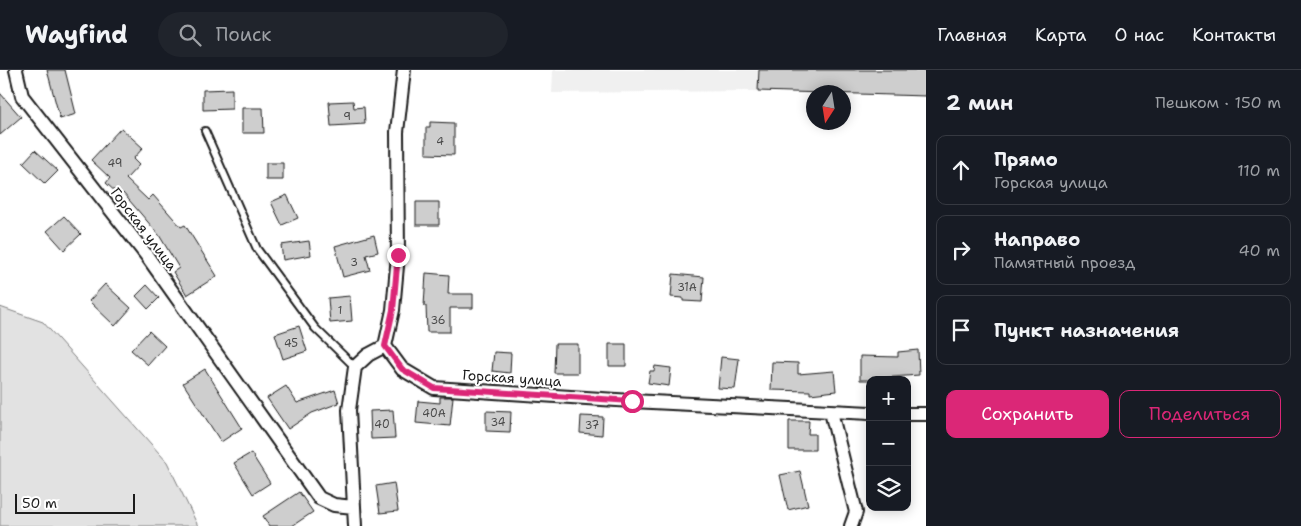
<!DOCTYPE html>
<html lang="ru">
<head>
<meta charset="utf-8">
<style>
	:root { --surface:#171b24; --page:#20242c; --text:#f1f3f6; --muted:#9ea1a6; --line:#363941; --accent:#db2777 }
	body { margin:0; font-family:"Shantell Sans",sans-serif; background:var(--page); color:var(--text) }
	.controls { position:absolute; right:15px; bottom:15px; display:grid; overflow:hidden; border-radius:10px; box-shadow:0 2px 12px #0003 }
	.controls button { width:45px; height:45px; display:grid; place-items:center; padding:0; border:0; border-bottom:1px solid var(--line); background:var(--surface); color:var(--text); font:25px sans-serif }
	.compass { position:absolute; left:806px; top:15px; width:45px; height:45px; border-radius:50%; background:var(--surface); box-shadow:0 2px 12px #0003; rotate:192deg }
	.scale { position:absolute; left:15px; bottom:12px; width:120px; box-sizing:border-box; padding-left:5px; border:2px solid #1c1c1c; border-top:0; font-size:14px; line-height:18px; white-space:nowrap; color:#1c1c1c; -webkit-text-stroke:4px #fff; paint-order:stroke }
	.stop { position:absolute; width:15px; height:15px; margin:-11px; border:4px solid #db2777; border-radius:50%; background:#fff }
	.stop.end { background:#db2777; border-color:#fff; box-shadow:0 1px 5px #0008 }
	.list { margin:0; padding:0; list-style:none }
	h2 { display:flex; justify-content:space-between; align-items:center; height:65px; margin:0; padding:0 20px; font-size:21px }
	h2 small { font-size:16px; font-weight:400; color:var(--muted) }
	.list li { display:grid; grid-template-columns:32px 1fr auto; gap:15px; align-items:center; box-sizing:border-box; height:70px; margin:0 10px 10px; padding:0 10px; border:1px solid var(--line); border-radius:10px }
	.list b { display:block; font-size:19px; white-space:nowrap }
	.list p { margin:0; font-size:16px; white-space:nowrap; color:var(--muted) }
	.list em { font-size:16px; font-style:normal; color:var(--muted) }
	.actions { display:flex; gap:10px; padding:15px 20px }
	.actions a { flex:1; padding:11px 0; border:1px solid var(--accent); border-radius:10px; text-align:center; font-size:18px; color:var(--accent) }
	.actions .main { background:var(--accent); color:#fff }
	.icon { flex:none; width:28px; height:28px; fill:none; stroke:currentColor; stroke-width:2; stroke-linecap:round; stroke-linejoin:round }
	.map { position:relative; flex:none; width:926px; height:456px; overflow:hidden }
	header { display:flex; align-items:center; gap:30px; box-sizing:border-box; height:70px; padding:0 25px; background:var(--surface); border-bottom:1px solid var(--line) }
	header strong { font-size:24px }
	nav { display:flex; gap:28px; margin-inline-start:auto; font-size:18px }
	.search { width:350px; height:45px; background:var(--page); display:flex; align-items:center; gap:12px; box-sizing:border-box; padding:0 18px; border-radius:28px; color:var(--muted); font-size:19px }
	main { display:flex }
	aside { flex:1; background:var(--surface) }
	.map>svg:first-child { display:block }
</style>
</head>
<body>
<header>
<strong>Wayfind</strong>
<div class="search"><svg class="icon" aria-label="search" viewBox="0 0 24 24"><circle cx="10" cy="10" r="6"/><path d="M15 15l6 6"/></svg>Поиск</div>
<nav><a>Главная</a><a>Карта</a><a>О нас</a><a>Контакты</a></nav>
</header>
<main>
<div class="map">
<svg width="926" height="456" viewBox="0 0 926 456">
	<rect width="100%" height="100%" fill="#fff"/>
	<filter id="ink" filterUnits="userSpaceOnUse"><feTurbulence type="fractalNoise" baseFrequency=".02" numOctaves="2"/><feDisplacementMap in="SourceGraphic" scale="10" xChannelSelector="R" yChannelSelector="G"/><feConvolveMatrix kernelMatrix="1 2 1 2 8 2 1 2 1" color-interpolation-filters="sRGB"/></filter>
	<g filter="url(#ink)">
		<path fill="#f0f0f0" d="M553,0H926V26L748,21L552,23Z"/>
		<path fill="#e2e2e2" stroke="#7f7f7f" d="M0,237L43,252L167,392L198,456H0Z"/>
		<path fill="#cecece" stroke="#1c1c1c" d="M47,0H65L76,44L60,49Z
			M759,0H926V26L758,21Z
			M232,19V39L203,40V20Z
			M0,23L21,47L0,65Z
			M353,31L354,38L364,37L365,54L331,56L329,32Z
			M242,38H263L264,63H242Z
			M430,52L454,53V85L426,84V57H430Z
			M121,58L143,78L133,89L139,95L126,109L148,130L153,125L181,157L185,155L217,206L187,225L173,202L179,198L159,165L123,123L120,126L106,113L110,108L91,90Z
			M35,80L58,101L45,114L23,93Z
			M266,93H283V110H266Z
			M287,125L298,148L282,155L271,132Z
			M416,132H439V155H416Z
			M64,146L81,164L64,180L47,161Z
			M374,165L378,182L366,185L370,200L343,207L335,176Z
			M309,171L311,185L283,190L281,175Z
			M426,203L449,205L448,224H473V238H450V262H427L426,236H424Z
			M673,204L704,207L702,232L683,231V228L671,227Z
			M105,214L131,238L115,256L89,231Z
			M147,215L159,228L148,239L136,226Z
			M350,226L352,251L330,253L328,228Z
			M299,256L307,281L283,289L275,264Z
			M149,261L165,276L148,295L131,280Z
			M555,274H578V303H554Z
			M609,274H626V296H609Z
			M918,280L919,305L879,308V310H860V286L898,287V282Z
			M494,282L511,283L510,303L492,301Z
			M721,287L739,289L735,319L718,318Z
			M772,292L798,293V304L834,301L836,321L810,324V321L771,320Z
			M655,296L671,298L669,316L648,313L650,301H654Z
			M205,299L242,358L221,372L183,313Z
			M286,316L297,333L335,320L339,333L312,343L288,359L267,328Z
			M440,327H453L450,356L416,353L418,331L440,333Z
			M393,340L395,368L371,369L370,341Z
			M486,341L511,342L510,362L486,361Z
			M581,346L603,347L602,365L580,363Z
			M789,351H809L808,364H815V380H789Z
			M251,383L270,413L253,424L234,393Z
			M800,401L808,435L788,440L780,405Z
			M394,413L398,441L380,443L376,416Z
			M299,422L313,442L292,456H269L263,446Z"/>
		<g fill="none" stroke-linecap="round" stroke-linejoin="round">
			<defs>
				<path id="service" d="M205,61L257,179L315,258L355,297"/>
				<path id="minor" d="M16,0L22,26L147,186L319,428L334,435L354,437
					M385,276L402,299L434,318L632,331L870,343
					M385,276L393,240L398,185L397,62L404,0
					M831,342L856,442L851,456
					M907,344H926
					M355,456L349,340L355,297L368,285L385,276"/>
			</defs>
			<use href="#service" stroke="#1c1c1c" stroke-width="10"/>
			<use href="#minor" stroke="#1c1c1c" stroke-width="16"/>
			<use href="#service" stroke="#fff" stroke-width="6"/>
			<use href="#minor" stroke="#fff" stroke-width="12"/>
		</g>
	</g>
	<g fill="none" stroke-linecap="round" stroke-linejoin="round" filter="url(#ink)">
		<path stroke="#db2777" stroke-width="6" d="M398,185L393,240L385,276L402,299L434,318L632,331"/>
	</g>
	<g text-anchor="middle" stroke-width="4" stroke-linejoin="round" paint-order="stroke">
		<g font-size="11" fill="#484848">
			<text x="347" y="50">9</text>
			<text x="440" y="75">4</text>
			<text x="115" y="97">49</text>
			<text x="354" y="196">3</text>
			<text x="687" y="221">31А</text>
			<text x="340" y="244">1</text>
			<text x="438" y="254">36</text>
			<text x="291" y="277">45</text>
			<text x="434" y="347">40А</text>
			<text x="498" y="356">34</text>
			<text x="382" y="358">40</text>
			<text x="592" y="359">37</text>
		</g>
		<g font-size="14" fill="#1c1c1c" stroke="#fff">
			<text transform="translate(144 159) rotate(53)" y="5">Горская улица</text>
			<text transform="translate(512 308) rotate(4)" y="5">Горская улица</text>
		</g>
	</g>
</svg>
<div class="controls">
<button>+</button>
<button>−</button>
<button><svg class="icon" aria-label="layers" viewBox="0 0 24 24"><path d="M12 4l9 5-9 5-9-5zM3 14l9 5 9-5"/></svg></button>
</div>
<svg class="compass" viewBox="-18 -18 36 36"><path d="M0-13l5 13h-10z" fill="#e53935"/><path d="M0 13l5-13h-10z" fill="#9ea1a6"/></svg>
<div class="scale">50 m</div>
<div class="stop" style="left:632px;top:331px"></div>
<div class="stop end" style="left:398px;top:185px"></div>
</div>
<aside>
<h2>2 мин<small>Пешком · 150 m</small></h2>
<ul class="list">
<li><svg class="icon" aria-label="ahead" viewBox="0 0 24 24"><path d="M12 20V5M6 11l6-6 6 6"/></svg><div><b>Прямо</b><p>Горская улица</p></div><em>110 m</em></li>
<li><svg class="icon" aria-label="right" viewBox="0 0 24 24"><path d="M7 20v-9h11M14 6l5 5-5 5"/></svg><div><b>Направо</b><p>Памятный проезд</p></div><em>40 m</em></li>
<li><svg class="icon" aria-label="arrive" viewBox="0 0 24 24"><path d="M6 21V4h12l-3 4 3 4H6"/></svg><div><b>Пункт назначения</b></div></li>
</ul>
<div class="actions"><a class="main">Сохранить</a><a>Поделиться</a></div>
</aside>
</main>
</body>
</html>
